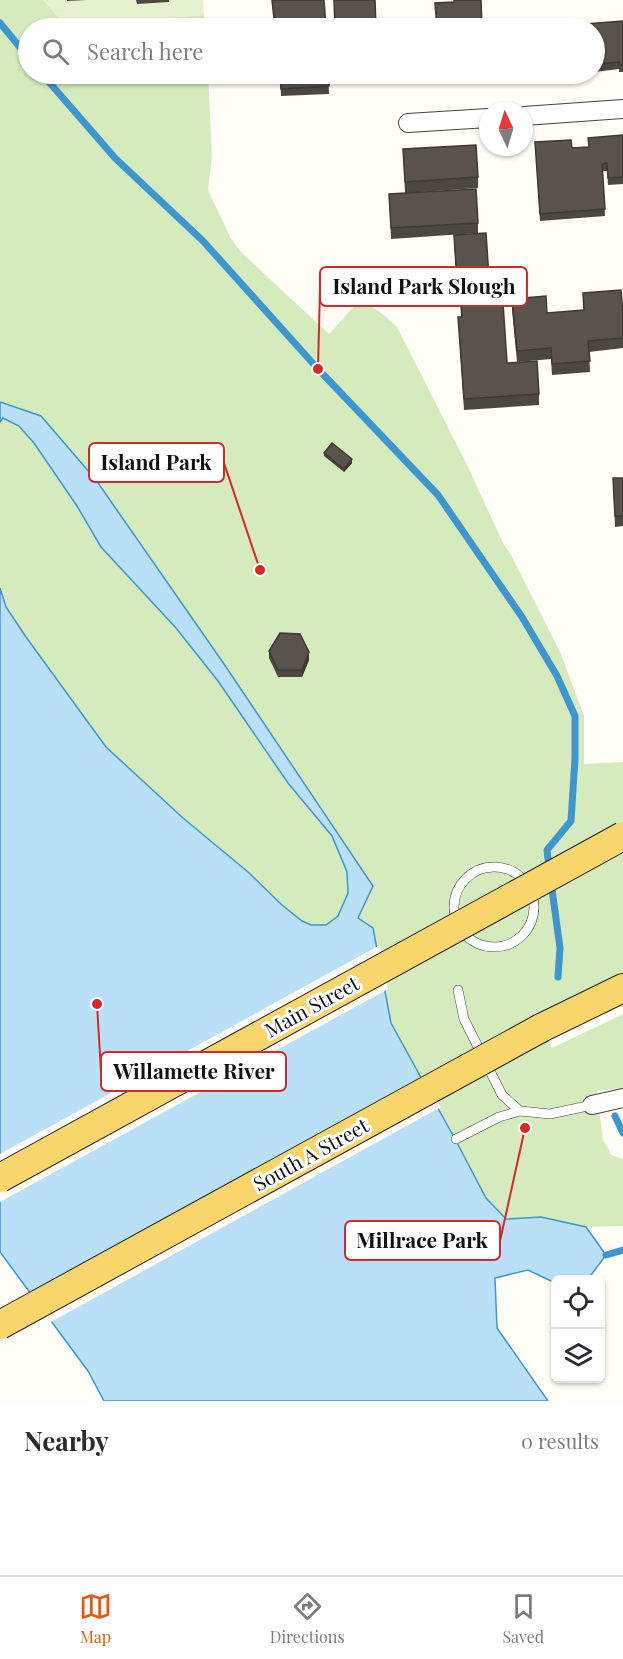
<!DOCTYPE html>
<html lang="en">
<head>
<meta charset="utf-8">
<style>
	:root { --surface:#fff; --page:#f7f7f7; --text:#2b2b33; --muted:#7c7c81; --line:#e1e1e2; --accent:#ea580c }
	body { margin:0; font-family:"Playfair Display",serif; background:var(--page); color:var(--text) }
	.controls { position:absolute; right:18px; bottom:18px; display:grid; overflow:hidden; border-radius:9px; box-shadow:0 2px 4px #0004 }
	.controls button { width:54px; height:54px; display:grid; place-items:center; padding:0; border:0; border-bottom:2px solid var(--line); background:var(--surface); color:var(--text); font:30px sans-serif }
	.compass { position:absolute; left:479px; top:102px; width:54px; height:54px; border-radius:50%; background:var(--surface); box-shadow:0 2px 4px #0004; rotate:356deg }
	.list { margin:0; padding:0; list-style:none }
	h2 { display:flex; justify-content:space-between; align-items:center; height:78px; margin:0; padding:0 24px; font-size:26px }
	h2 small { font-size:20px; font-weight:400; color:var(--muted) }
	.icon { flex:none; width:33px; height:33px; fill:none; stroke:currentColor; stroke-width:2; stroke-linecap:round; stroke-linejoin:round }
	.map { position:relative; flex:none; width:623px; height:1401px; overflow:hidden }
	.search { position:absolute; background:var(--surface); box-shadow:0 2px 4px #0004; left:18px; right:18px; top:18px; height:66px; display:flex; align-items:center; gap:15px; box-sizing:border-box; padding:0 21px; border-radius:33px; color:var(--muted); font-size:22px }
	.sheet { height:174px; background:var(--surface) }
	nav { display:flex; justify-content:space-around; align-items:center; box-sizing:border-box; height:84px; border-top:2px solid var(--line); background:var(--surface); font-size:16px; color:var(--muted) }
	nav a { display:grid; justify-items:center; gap:3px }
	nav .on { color:var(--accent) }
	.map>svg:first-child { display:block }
</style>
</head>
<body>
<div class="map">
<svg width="623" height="1401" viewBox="0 0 623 1401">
	<rect width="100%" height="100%" fill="#fffdf5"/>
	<path fill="#d5ebbd" d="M0,0H43L67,26L204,15L205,28H28V74H208L212,156L208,190L231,239L243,254L329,334L358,302C373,305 386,316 397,327L467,465L503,543L510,553L561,654L584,716V764L623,762V973L536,1017L552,1048L623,1014V1088L597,1091L603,1141L609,1149L611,1155L623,1159V1226L586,1227L541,1217L506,1219L486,1198L442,1114L391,1023L282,905L248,872L183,818L106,747L26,637L6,607L0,588Z"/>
	<path fill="#e6f2cf" d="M43,0H203L204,15L67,26Z"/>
	<path fill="#b9e0f7" stroke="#3f96cf" stroke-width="1.5" d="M0,402L41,416L96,480L224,664L373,886L358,918L373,928L391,1023L455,1139L486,1198L506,1219L541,1217L586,1227L606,1255L588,1279L556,1280L555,1283L528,1270L495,1278L497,1328L548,1401H104L88,1371L0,1252V588L6,607L26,637L106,747L183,818L248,872L282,905L302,921L311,925H326L338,916L348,893L347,872L332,836L288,783L218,681L176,628L101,547L77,506L34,443L19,426L3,418L0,422Z"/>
	<path fill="#fffdf5" d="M380,945L388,989L0,1202V1154Z
		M424,1077L441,1107L49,1323L27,1294Z"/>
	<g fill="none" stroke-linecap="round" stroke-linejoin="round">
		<path stroke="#3f96cf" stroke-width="7" d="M0,23L28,57
			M42,74L115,158L203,241L318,369L438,495L522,617L557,676L575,716V758L571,821L547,850L549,868
			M551,882L560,948L558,977
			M615,1116L623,1133
			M606,1255L623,1250"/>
		<defs>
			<path id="service" d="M454 907a40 40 0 1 1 80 0a40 40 0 1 1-80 0Z
				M458,990L464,1019L502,1095L520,1111L550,1114L592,1105
				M456,1139L499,1117L520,1111"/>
			<path id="minor" d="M524,116L623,109
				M408,123L488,118
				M592,1105L623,1098"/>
			<path id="primary" d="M541,1028L623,988"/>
		</defs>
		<use href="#service" stroke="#444" stroke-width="10"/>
		<use href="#minor" stroke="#444" stroke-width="20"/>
		<use href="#primary" stroke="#222" stroke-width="30"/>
		<use href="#service" stroke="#fff" stroke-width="9"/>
		<use href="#minor" stroke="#fff" stroke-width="18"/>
		<use href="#primary" stroke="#f9d66b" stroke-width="28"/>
		<defs>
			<path id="primary-bridge" d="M0,1178L623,836
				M0,1325L541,1028"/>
		</defs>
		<use href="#primary-bridge" stroke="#222" stroke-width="30" stroke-linecap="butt"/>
		<use href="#primary-bridge" stroke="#f9d66b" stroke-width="28"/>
	</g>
	<path fill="#4d4742" d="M67,0H87L67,1Z
		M136,0H169V2L137,4Z
		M623,21V72H619V69L594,72V28Z
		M280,74H328L329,94L281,96Z
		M337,74H379V82L338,84Z
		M623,135V184L608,185L607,171H603L605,216L540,221L535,142L572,148L589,147L588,138Z
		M403,149L478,177V188L405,193Z
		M389,194L478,223V233L391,239Z
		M486,233L489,282L498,303L507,363L539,394V405L464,410L458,317H461L460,288H467V287H457L454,242Z
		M583,293L623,315V348L589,352L590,372L552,375L551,359L517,362L512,310V299L547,313L584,310Z
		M324,453L352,463L344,472L324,456Z
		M613,478H623V526L615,527Z
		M269,651L309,660L302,677H278L269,658Z"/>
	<path fill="#3f3936" d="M352,459V463L344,472V469Z
		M309,652V660L302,677V670Z"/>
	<path fill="#5a524d" stroke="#3f3936" stroke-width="1.5" d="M272,0H324L326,28H275Z
		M334,0H375L376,28H335Z
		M454,0H481L482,28H437L435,3L454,2Z
		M623,21V64L619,65V62L594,64V28H546L545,27Z
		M280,74H328L329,86L281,89Z
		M623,135V177L608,178L607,163L602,164L605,209L540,214L535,142L571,140L572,148L589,147L588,138Z
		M476,145L478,177L405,182L403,149Z
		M476,189L478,223L391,228L389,194Z
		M486,233L489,278L457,280L454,235Z
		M491,282V286H496L498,303H503L507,363L537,361L539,394L464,399L458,317H462L460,288H467V284Z
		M621,290L623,315V338L588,341L590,361L552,364L551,348L517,351L512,299L546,296L547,313L584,310L583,293Z
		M332,443L352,459L344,469L324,453Z
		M613,478H623V516H615Z
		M280,633L300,634L309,652L302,670H278L269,651Z"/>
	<g text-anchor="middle" stroke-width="6" stroke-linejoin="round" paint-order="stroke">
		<g font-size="20" fill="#111" stroke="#fff">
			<text transform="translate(312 1007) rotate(-29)" y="7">Main Street</text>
			<text transform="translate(311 1155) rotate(-29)" y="7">South A Street</text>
		</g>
	</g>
	<path fill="none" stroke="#d62828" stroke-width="2" d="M318 369L320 287M260 570L224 463M97 1004L101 1072M525 1128L500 1241"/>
	<g fill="#d62828" stroke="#fff" stroke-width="2">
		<circle cx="318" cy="369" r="6"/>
		<circle cx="260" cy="570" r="6"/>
		<circle cx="97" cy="1004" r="6"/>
		<circle cx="525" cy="1128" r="6"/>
	</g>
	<g fill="#fff" stroke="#d62828" stroke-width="2">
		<rect x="320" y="267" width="207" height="39" rx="6"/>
		<rect x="89" y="443" width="135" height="39" rx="6"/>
		<rect x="101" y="1052" width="185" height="39" rx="6"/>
		<rect x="345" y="1221" width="155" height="39" rx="6"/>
	</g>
	<g font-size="21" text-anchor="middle" font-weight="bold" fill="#111">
		<text x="424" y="294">Island Park Slough</text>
		<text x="156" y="470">Island Park</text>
		<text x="194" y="1079">Willamette River</text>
		<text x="422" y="1248">Millrace Park</text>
	</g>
</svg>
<div class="controls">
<button><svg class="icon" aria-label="locate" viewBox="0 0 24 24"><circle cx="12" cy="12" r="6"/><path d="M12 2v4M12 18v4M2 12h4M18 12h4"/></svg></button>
<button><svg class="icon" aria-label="layers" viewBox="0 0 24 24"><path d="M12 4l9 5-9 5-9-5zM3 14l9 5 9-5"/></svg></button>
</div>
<svg class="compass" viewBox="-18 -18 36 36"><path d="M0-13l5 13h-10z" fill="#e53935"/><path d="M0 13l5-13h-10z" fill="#7c7c81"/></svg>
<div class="search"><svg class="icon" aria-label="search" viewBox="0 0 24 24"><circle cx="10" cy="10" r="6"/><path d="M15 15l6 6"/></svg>Search here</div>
</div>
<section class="sheet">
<h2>Nearby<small>0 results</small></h2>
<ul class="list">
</ul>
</section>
<nav>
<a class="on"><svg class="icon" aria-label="map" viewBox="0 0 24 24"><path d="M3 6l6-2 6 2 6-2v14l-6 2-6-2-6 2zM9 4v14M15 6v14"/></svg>Map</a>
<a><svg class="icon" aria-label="directions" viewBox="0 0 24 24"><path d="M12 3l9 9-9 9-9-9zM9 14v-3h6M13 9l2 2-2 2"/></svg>Directions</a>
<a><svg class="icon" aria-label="saved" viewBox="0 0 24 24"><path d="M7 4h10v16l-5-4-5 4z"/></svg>Saved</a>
</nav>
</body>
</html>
